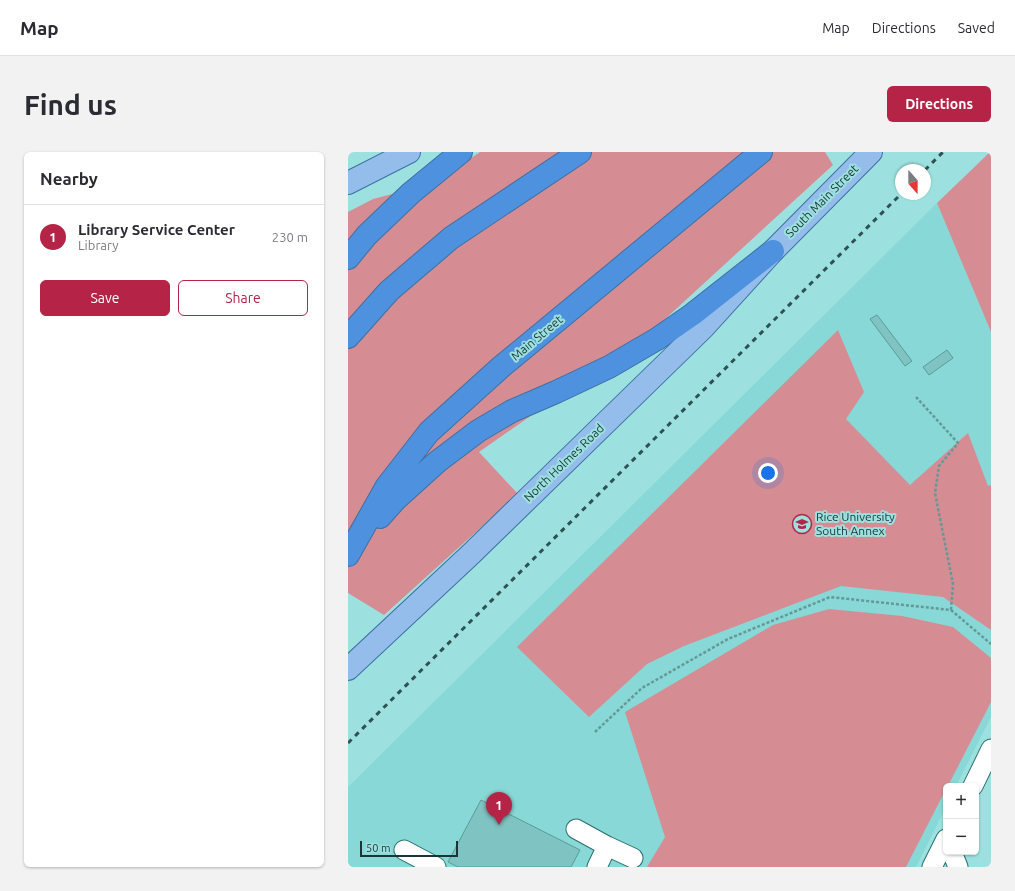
<!DOCTYPE html>
<html lang="en">
<head>
<meta charset="utf-8">
<style>
	:root { --surface:#fff; --page:#f2f2f3; --text:#2b2b33; --muted:#7c7c81; --line:#e1e1e2; --accent:#b52346 }
	body { margin:0; font-family:Ubuntu,sans-serif; background:var(--page); color:var(--text) }
	.controls { position:absolute; right:12px; bottom:12px; display:grid; overflow:hidden; border-radius:6px; box-shadow:0 1px 3px #0004 }
	.controls button { width:36px; height:36px; display:grid; place-items:center; padding:0; border:0; border-bottom:1px solid var(--line); background:var(--surface); color:var(--text); font:20px sans-serif }
	.compass { position:absolute; left:547px; top:12px; width:36px; height:36px; border-radius:50%; background:var(--surface); box-shadow:0 1px 3px #0004; rotate:159deg }
	.scale { position:absolute; left:12px; bottom:10px; width:98px; box-sizing:border-box; padding-left:4px; border:2px solid #193535; border-top:0; font-size:11px; line-height:14px; white-space:nowrap; color:#193535; -webkit-text-stroke:3px #9ce1df; paint-order:stroke }
	.you { position:absolute; left:420px; top:321px; width:14px; height:14px; margin:-10px; border:3px solid #fff; border-radius:50%; background:#1a73e8; box-shadow:0 0 0 6px #1a73e833 }
	.badge { display:grid; place-items:center; width:26px; height:26px; border-radius:50%; background:var(--accent); color:#fff; font-size:13px; font-weight:700 }
	.pin { position:absolute; translate:-50% -33px; filter:drop-shadow(0 1px 2px #0008) }
	.pin::after { content:''; position:absolute; top:21px; width:14px; height:12px; background:inherit; clip-path:polygon(0 0,100% 0,50% 100%) }
	.list { margin:0; padding:0; list-style:none }
	h2 { display:flex; justify-content:space-between; align-items:center; height:52px; margin:0; padding:0 16px; font-size:17px }
	h2 small { font-size:13px; font-weight:400; color:var(--muted) }
	.list li { display:grid; grid-template-columns:26px 1fr auto; gap:12px; align-items:center; box-sizing:border-box; height:64px; padding:0 16px; border-top:1px solid var(--line) }
	.list b { display:block; font-size:15px; white-space:nowrap }
	.list p { margin:0; font-size:13px; white-space:nowrap; color:var(--muted) }
	.list em { font-size:13px; font-style:normal; color:var(--muted) }
	.actions { display:flex; gap:8px; padding:12px 16px }
	.actions a { flex:1; padding:9px 0; border:1px solid var(--accent); border-radius:6px; text-align:center; font-size:14px; color:var(--accent) }
	.actions .main { background:var(--accent); color:#fff }
	.map { position:relative; flex:none; width:643px; height:715px; overflow:hidden; border-radius:6px }
	header { display:flex; align-items:center; gap:24px; box-sizing:border-box; height:56px; padding:0 20px; background:var(--surface); border-bottom:1px solid var(--line) }
	header strong { font-size:19px }
	nav { display:flex; gap:22px; margin-inline-start:auto; font-size:14px }
	.intro { display:flex; align-items:center; justify-content:space-between; box-sizing:border-box; height:96px; padding:0 24px }
	h1 { margin:0; font-size:28px }
	.button { padding:10px 18px; border-radius:6px; background:var(--accent); color:#fff; font-size:14px; font-weight:700 }
	main { display:flex; gap:24px; padding:0 24px }
	aside { flex:1; background:var(--surface); border-radius:6px; box-shadow:0 1px 3px #0004 }
	.map>svg:first-child { display:block }
</style>
</head>
<body>
<header>
<strong>Map</strong>
<nav><a>Map</a><a>Directions</a><a>Saved</a></nav>
</header>
<div class="intro"><h1>Find us</h1><a class="button">Directions</a></div>
<main>
<aside>
<h2>Nearby<small></small></h2>
<ul class="list">
<li><span class="badge">1</span><div><b>Library Service Center</b><p>Library</p></div><em>230 m</em></li>
</ul>
<div class="actions"><a class="main">Save</a><a>Share</a></div>
</aside>
<div class="map">
<svg width="643" height="715" viewBox="0 0 643 715">
	<rect width="100%" height="100%" fill="#9ce1df"/>
	<path fill="#87d8d6" d="M589,51L643,180V565L608,634H598V655L568,715H0V635Z"/>
	<path fill="#d68c93" d="M132,0H477L485,13L304,179L131,300L170,342L36,463L0,441V60L25,47L86,31Z
		M642,0H643V180L589,51Z
		M490,178L516,240L498,267L562,333L620,281L640,334L643,333V478L595,445L493,434L336,494L299,512L241,565L169,495Z
		M481,457L554,464L605,475L643,506V550L600,634H598V637L558,715H299L317,685L277,560L425,473Z"/>
	<path fill="#7fc3c2" stroke="#599c9b" d="M529,163L564,209L557,214L522,167Z
		M599,198L605,206L581,223L575,215Z
		M133,648L232,698L223,715H110L100,710Z"/>
	<g fill="none" stroke-linecap="round" stroke-linejoin="round">
		<defs>
			<path id="minor" d="M625,634L643,597
				M228,677L259,694L285,706
				M56,698L88,715
				M604,700L610,715
				M249,715L259,694
				M584,715L598,687"/>
			<path id="major" d="M0,31L61,0
				M0,517L123,402L355,176L425,99L523,0"/>
			<path id="highway" d="M0,106L19,83L63,41L113,0
				M0,185L41,139L103,86L232,0
				M32,365L48,347L89,310L130,279L164,259L208,240L261,215L309,187L345,162L425,99
				M0,403L39,334L81,280L153,215L413,0"/>
		</defs>
		<use href="#minor" stroke="#296f6e" stroke-width="21"/>
		<use href="#major" stroke="#3b71a3" stroke-width="24"/>
		<use href="#highway" stroke="#3b71a3" stroke-width="24"/>
		<path stroke="#659897" stroke-width="2.5" stroke-dasharray="3 2" stroke-linecap="butt" d="M568,245L610,291L591,314L587,341L605,432L603,458
			M603,458L643,492
			M247,580L294,536L380,487L482,445L603,458"/>
		<use href="#minor" stroke="#fff" stroke-width="19"/>
		<use href="#major" stroke="#95bdeb" stroke-width="22"/>
		<use href="#highway" stroke="#4e91de" stroke-width="22"/>
		<path stroke="#2f5151" stroke-width="3" stroke-dasharray="5 5" stroke-linecap="butt" d="M577,18L595,0
			M0,591L553,42"/>
	</g>
	<defs>
		<symbol id="university-ring" viewBox="-11 -11 22 22"><circle r="9.5" fill="#9ce1df" stroke="#b52346" stroke-width="1.5"/><path d="M0-5L7-2L0 1L-7-2ZM-4 1L0 2.5L4 1V4Q0 6-4 4Z" fill="#b52346"/></symbol>
	</defs>
	<g fill-rule="evenodd">
		<use href="#university-ring" x="443" y="361" width="22" height="22"/>
	</g>
	<g text-anchor="middle" stroke-width="4" stroke-linejoin="round" paint-order="stroke">
		<g font-size="12" fill="#193535" stroke="#9ce1df">
			<text transform="translate(474 49) rotate(-45)" y="4">South Main Street</text>
			<text transform="translate(189 186) rotate(-40)" y="4">Main Street</text>
			<text transform="translate(216 311) rotate(-44)" y="4">North Holmes Road</text>
		</g>
		<g font-size="12" fill="#193535" stroke="#9ce1df" text-anchor="start">
			<text x="468" y="369">Rice University<tspan x="468" dy="14">South Annex</tspan></text>
		</g>
	</g>
</svg>
<div class="controls">
<button>+</button>
<button>−</button>
</div>
<svg class="compass" viewBox="-18 -18 36 36"><path d="M0-13l5 13h-10z" fill="#e53935"/><path d="M0 13l5-13h-10z" fill="#7c7c81"/></svg>
<div class="scale">50 m</div>
<div class="you"></div>
<div class="pin badge" style="left:151px;top:673px">1</div>
</div>
</main>
</body>
</html>
